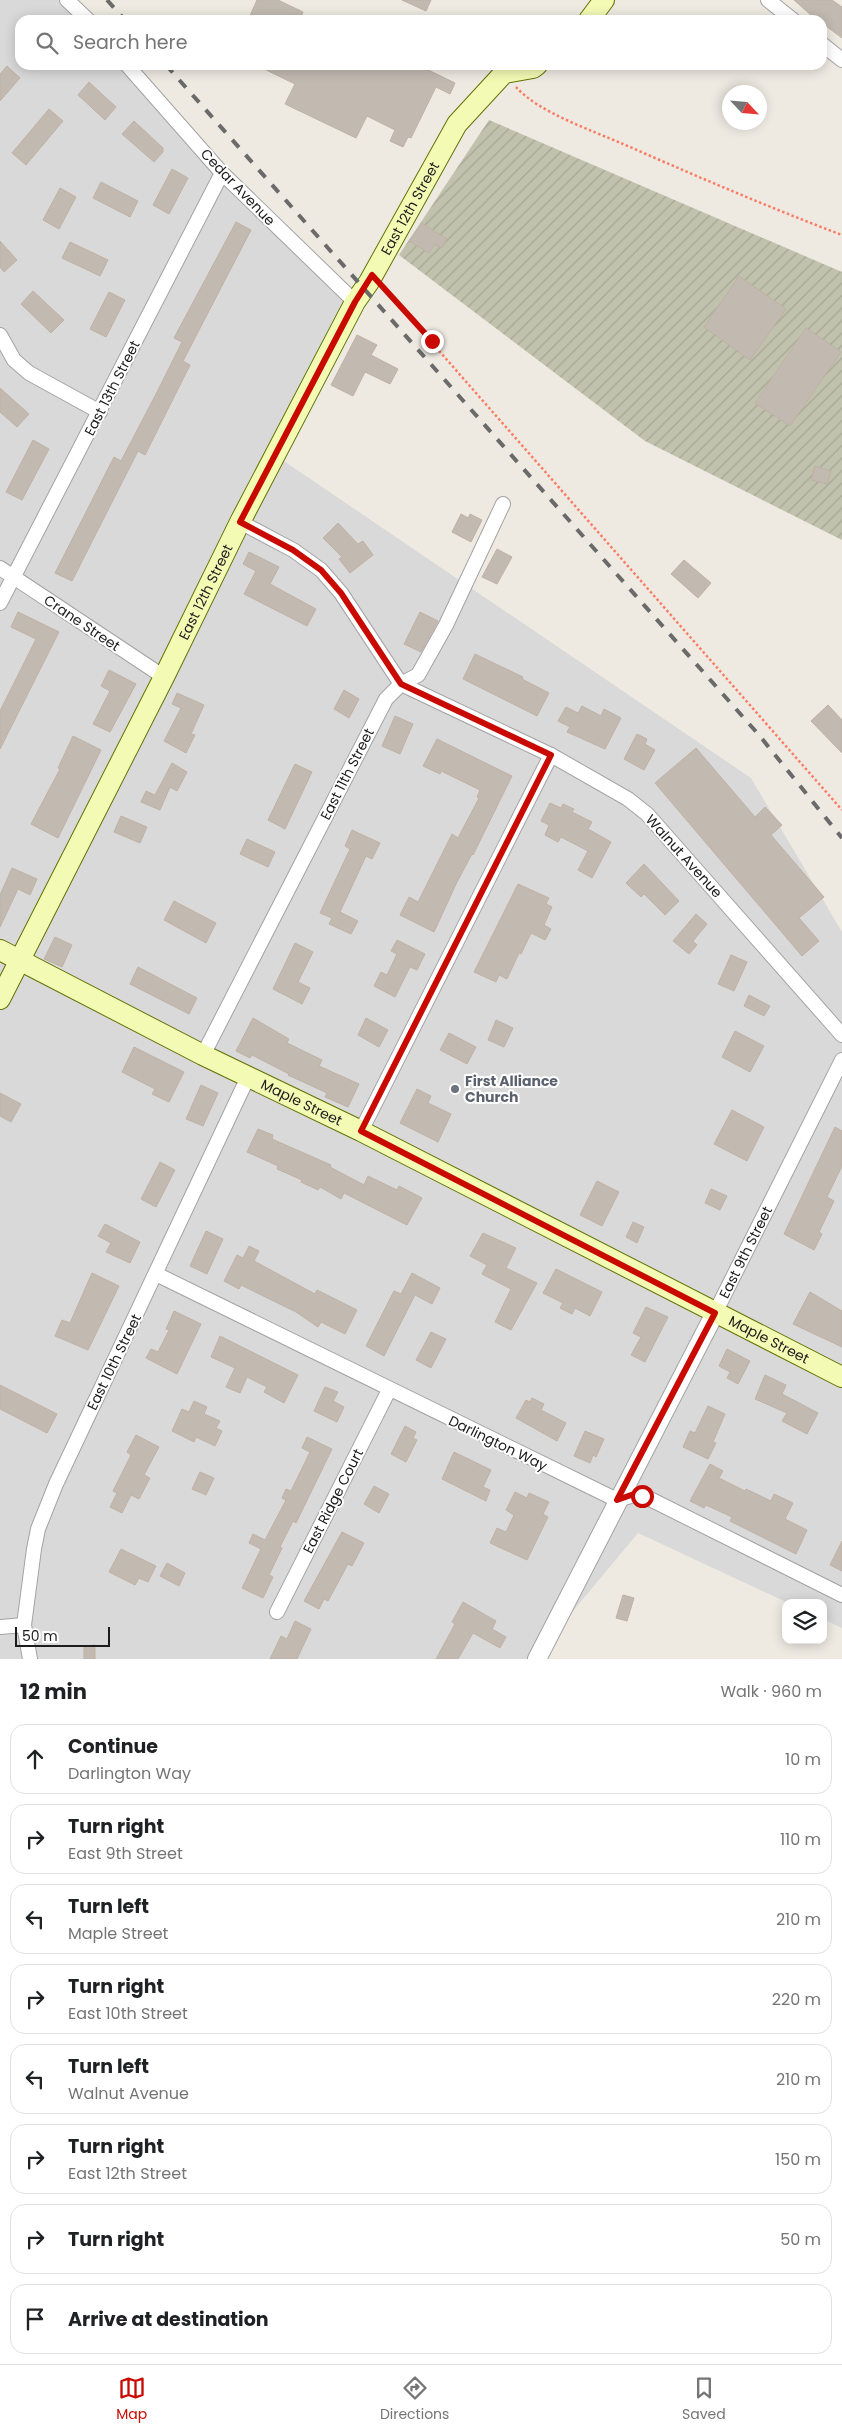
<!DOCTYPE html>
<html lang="en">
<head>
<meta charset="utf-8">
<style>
	:root { --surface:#fff; --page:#f6f6f6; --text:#202124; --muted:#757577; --line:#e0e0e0; --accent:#c80a00 }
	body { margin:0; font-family:Poppins,sans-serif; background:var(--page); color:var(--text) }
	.controls { position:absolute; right:15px; bottom:15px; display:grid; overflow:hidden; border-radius:10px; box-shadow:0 2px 12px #0003 }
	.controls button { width:45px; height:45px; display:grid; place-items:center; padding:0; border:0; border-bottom:1px solid var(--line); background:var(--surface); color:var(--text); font:25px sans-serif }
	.compass { position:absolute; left:722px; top:85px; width:45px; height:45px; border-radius:50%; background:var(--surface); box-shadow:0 2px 12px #0003; rotate:116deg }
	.scale { position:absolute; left:15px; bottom:12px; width:95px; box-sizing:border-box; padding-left:5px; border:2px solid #1c1c1c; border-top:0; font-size:14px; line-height:18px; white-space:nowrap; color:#1c1c1c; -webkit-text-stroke:4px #fff; paint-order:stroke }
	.stop { position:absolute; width:15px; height:15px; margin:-11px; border:4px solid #c80a00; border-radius:50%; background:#fff }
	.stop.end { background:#c80a00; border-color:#fff; box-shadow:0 1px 5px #0008 }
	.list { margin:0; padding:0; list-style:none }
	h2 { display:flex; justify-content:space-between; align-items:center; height:65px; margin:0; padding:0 20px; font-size:21px }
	h2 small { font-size:16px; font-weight:400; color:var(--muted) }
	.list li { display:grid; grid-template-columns:32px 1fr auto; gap:15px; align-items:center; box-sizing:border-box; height:70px; margin:0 10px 10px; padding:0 10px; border:1px solid var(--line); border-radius:15px }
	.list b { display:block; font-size:19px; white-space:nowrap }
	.list p { margin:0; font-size:16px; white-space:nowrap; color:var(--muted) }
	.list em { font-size:16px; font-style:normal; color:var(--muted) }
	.icon { flex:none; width:28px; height:28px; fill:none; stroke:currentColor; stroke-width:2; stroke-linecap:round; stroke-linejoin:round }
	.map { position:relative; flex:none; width:842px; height:1659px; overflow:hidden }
	.search { position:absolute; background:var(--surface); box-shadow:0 2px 12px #0003; left:15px; right:15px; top:15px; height:55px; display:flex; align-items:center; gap:12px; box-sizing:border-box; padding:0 18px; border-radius:15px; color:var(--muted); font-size:19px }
	.sheet { height:705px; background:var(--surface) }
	nav { display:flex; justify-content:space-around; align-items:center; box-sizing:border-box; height:70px; border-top:1px solid var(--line); background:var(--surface); font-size:14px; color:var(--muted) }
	nav a { display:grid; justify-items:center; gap:2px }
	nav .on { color:var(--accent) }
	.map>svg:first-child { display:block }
</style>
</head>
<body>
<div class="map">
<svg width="842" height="1659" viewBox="0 0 842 1659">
	<defs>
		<pattern id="construction-furrows" width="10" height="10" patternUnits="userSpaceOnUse" patternTransform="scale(1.25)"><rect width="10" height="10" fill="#c1c2ad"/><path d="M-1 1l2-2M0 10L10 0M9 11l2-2" fill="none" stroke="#a5a694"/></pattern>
	</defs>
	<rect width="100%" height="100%" fill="#eeeae2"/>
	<path fill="#dad9d9" d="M0,0H67L88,20H20V65H127L355,302L275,455L751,778L842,932V1628L823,1619V1603H788L638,1533L543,1647L537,1659H0Z"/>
	<path fill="url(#construction-furrows)" d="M489,120L842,272V540L645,441L399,255Z"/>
	<path fill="#c2bab1" stroke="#bfb1a4" d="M257,0H278L303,12L300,20H248Z
		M402,0H431L426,11Z
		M794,0H832L842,7V38L822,23V20L812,16Z
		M256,65H418L455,83L450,94L436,87L411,138L408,137L403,147L390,141L395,130L367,116L356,138L285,104L295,84Z
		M7,66L20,78L0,101V74Z
		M89,82L116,107L105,120L78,95Z
		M49,109L63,121L26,165L12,153Z
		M134,121L163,148V152L154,162L122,134Z
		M172,169L188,178L169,214L153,205Z
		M101,182L138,201L130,217L93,198Z
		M60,188L76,197L59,229L43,220Z
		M236,222L251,230L183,361L190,365L145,455L138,451L72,581L55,573L114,457L121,461L156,394L182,342L174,338Z
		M422,223L447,239L442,248L435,244L429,253L409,241Z
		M0,241L17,260L4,272L0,267Z
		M70,242L108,260L100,276L62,258Z
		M739,276L786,309L750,360L704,327Z
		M33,291L64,320L51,333L21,304Z
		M109,292L125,300L106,337L90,329Z
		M806,328L841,352L790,426L755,403Z
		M357,335L377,345L371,355L398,369L390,384L365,372L353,396L331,385Z
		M0,388L29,414L17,427L0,412Z
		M33,440L49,449L22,500L6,492Z
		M815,466L831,471L827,484L811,480Z
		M461,514L468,518L470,514L482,520L471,542L452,532Z
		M338,523L358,544L363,541L373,555L350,573L339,559L342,557L323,538Z
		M497,549L512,557L497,584L482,577Z
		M249,552L279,567L270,584L316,609L307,626L244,594L256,571L243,564Z
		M684,560L711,583L698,598L671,574Z
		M18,612L59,632L0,749V711L36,639L11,627Z
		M420,612L438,621L421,652L404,644Z
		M475,654L523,677L522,679L549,693L537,716L463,679Z
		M109,670L136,684L110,732L93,724L110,691L101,686Z
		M344,690L359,699L349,718L334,709Z
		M177,693L204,705L191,734L195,735L186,753L164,741L181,708L172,704Z
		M828,705L842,720V753L811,721Z
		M582,706L601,716L604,709L621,718L605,749L567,732L570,727L558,721L566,707L578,713Z
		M395,716L413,724L400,754L382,746Z
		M637,734L647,739L645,744L655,750L644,770L624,759Z
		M73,736L101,750L58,838L31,824L60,769L58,768Z
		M437,739L512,776L473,855L472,854L457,882L434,932L400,915L409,897L418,902L452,834L458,838L479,798L477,797L480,790L441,771L440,774L423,766Z
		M696,748L755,817L765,807L782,825L771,835L824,897L799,918L819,941L802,956L655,783Z
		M172,763L187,772L177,791L170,787L160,810L141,802L146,791L155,795Z
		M295,764L312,772L285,829L268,820Z
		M550,803L561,808L563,804L574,809L572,812L592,822L588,829L611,842L592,878L578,870L588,851L561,837L558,842L545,835L549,825L541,821Z
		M121,816L147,827L140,843L114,832Z
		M352,830L380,843L372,859L366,856L340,912L358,921L351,934L329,924L332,918L320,913L350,849L345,846Z
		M247,839L275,852L268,867L240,854Z
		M644,864L679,901L665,915L644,894L641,897L626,883Z
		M12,868L37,879L30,895L18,889L0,927V895Z
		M518,884L549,898L546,904L552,907L544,925L551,929L545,940L531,933L521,954L519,953L507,979L499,975L496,982L474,972Z
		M174,901L216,923L206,943L164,920Z
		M696,914L707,924L693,941L697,945L689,954L673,941Z
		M55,937L72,945L62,967L44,959Z
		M397,940L425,954L417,970L410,967L395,997L374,986L381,972L387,975L397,954L391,951Z
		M295,943L313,952L298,982L310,988L302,1004L273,989Z
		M731,955L747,962L734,991L718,984Z
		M138,967L197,998L189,1014L130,984Z
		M749,995L770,1006L764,1016L744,1006Z
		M253,1018L289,1039L287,1043L322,1060L319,1066L359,1084L348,1107L325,1097L327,1093L288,1075L289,1074L252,1055L250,1058L236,1051Z
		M366,1018L388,1030L379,1047L358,1035Z
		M496,1020L513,1028L504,1047L488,1040Z
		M735,1031L764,1046L750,1072L722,1057Z
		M449,1033L476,1047L467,1064L440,1050Z
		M134,1047L184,1072L169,1102L152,1094L155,1089L122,1072Z
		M201,1085L218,1093L203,1126L186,1119Z
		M417,1089L431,1096L428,1103L451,1114L438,1142L400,1123Z
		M0,1093L21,1104L11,1122L0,1116Z
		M732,1110L764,1127L747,1161L714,1144Z
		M835,1127L842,1131V1166L827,1197L834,1201L819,1232L822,1234L814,1250L784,1234Z
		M258,1129L273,1135L272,1139L331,1165L330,1167L364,1185L368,1176L397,1190L399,1186L422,1198L407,1225L344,1193L341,1199L320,1187L318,1190L301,1182L302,1180L277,1169L278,1166L247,1152Z
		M160,1162L175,1170L156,1207L141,1199Z
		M597,1181L619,1192L602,1226L580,1215Z
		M711,1189L727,1196L720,1210L705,1203Z
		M633,1222L644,1227L637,1243L626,1237Z
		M105,1224L140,1242L130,1263L106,1252L111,1243L98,1236Z
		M206,1231L223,1239L207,1274L190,1266Z
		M483,1233L516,1248L506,1268L537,1283L511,1330L495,1322L511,1289L482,1274L487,1265L470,1256Z
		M249,1246L259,1251L254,1261L315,1294L317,1290L357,1310L345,1334L321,1322L318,1327L296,1312L241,1285L239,1289L224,1281L237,1255L243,1258Z
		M556,1269L602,1292L590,1316L575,1308L572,1314L560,1308L563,1303L543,1293Z
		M92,1273L119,1286L88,1350L55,1336L62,1320L70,1323Z
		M412,1273L440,1288L432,1304L415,1295L384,1356L366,1346L394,1291L401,1294Z
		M810,1292L842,1311V1347L793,1324Z
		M646,1307L668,1317L645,1362L631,1355L641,1337L633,1333Z
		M174,1311L201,1324L177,1374L146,1358L151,1349L158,1352L169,1330L166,1329Z
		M431,1332L446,1339L431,1368L416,1360Z
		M220,1336L298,1375L284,1403L264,1392L267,1387L247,1377L240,1393L226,1387L235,1368L211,1357Z
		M727,1349L750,1361L738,1384L727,1378L730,1372L719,1366Z
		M765,1375L786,1385L782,1394L818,1413L807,1434L782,1421L787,1413L755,1399Z
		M0,1385L57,1414L47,1433L0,1409Z
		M325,1387L338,1392L333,1401L344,1407L337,1422L314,1411Z
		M532,1398L544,1404L541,1410L566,1423L557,1441L516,1418L526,1400L530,1402Z
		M194,1401L207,1407L204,1414L220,1421L216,1428L222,1431L215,1446L196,1437L194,1442L172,1431L182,1409L189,1412Z
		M708,1406L725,1414L713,1442L716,1443L708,1459L683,1447L690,1431L695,1433Z
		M405,1426L416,1432L413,1438L417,1440L406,1462L391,1454Z
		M585,1431L604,1439L596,1457L593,1455L590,1463L574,1456Z
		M136,1435L159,1447L144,1475L150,1478L139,1499L131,1495L122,1513L110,1507L117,1493L113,1491L131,1455L127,1452Z
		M307,1437L332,1449L296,1523L293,1521L280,1547L282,1548L269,1575L273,1577L263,1598L242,1588L261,1549L249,1543L253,1534L265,1540L286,1500L282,1498L286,1489L291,1491L310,1452L302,1448Z
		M454,1452L491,1470L483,1487L490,1490L486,1501L442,1479Z
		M710,1464L723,1471L719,1478L745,1491L746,1489L771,1501L774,1494L793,1503L785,1519L807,1530L796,1554L730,1521L732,1517L706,1505L704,1508L690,1501Z
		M200,1472L214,1478L206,1495L192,1489Z
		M374,1486L389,1494L379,1513L364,1504Z
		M515,1492L527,1498L529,1493L549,1502L543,1514L548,1517L527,1560L490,1543L497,1528L506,1532L514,1515L506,1510Z
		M342,1532L364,1543L352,1566L348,1564L328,1601L324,1599L319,1609L304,1601Z
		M842,1541V1571L830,1565Z
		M121,1549L156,1566L148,1582L139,1578L135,1585L109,1572Z
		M167,1563L185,1573L179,1586L160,1576Z
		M623,1595L634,1598L627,1621L616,1618Z
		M463,1602L496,1621L492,1629L506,1637L500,1648L473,1633L458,1659H436L455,1624L452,1622Z
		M295,1621L311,1629L297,1659H270L281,1636L287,1639Z
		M95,1645V1659H84V1646Z"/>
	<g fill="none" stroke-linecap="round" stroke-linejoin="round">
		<defs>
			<g id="minor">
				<path d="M67,0L88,20"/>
				<path d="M768,0L793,20"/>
				<path d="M822,44L842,60"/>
				<path d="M127,65L222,173L355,302"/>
				<path d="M0,335L14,360L29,373L100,412"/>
				<path d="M240,522L293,550L321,570L341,593L401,684L551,755L628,799L647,814L842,1035"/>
				<path d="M0,568L164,677"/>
				<path d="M0,603L222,173"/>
				<path d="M203,1055L386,699L401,684L418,675L446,625L503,504"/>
				<path d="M361,1131L551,755"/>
				<path d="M156,1274L617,1500L634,1495H642L842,1595"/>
				<path id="s1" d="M715,1313L842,1060"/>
				<path d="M277,1612L389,1390"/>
				<path d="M0,1627L24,1625"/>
				<path d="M30,1659L24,1625L34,1549L38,1529L56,1484L248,1077"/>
			</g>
			<path id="tertiary" d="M537,1659L715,1313"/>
			<g id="secondary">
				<path d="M589,20L604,0"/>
				<path id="s2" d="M0,950L203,1055L361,1131L842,1377"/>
				<path id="s3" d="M0,999L164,677L240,522L355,302L369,282L457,124L504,73L533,68L537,65"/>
			</g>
		</defs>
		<use href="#minor" stroke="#a3a3a3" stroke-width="16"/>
		<use href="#tertiary" stroke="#a3a3a3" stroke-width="20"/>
		<use href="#secondary" stroke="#617304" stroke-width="22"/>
		<path stroke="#fb7c65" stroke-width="2.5" stroke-dasharray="2.5 2.5" stroke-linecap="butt" d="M516,87C538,112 591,130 623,144C696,176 768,207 842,235
			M383,287L842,810"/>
		<use href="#minor" stroke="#fff" stroke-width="14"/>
		<use href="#tertiary" stroke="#fff" stroke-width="18"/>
		<use href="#secondary" stroke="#f3fab4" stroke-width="20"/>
		<path stroke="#6a6a6a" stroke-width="4" stroke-dasharray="10 10" stroke-linecap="butt" d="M107,0L125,20
			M166,65L759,735L842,838"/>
	</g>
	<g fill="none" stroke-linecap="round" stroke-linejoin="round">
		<path stroke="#c80a00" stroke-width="6" d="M432,341L372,275L355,302L240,522L293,550L321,570L341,593L401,684L551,755L361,1131L715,1313L617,1500L634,1494L642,1496"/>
	</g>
	<circle fill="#6b7280" stroke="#fff" stroke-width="2" cx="455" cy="1089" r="5"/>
	<g text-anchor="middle" stroke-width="4" stroke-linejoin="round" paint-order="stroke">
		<g font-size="14" fill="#1c1c1c" stroke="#fff">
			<text transform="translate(238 187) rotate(46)" y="5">Cedar Avenue</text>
			<text dy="5" stroke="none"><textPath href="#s3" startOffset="891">East 12th Street</textPath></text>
			<text transform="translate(112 388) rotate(-63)" y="5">East 13th Street</text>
			<text dy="5" stroke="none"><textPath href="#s3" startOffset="456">East 12th Street</textPath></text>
			<text transform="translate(82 623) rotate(34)" y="5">Crane Street</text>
			<text transform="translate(347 774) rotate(-63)" y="5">East 11th Street</text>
			<text transform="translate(684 856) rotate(48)" y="5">Walnut Avenue</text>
			<text dy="5" stroke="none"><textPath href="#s2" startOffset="338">Maple Street</textPath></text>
			<text dy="5" stroke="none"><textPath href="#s1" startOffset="68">East 9th Street</textPath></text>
			<text dy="5" stroke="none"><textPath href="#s2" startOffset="862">Maple Street</textPath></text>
			<text transform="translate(114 1362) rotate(-64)" y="5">East 10th Street</text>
			<text transform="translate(498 1443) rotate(26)" y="5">Darlington Way</text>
			<text transform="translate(333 1501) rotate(-63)" y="5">East Ridge Court</text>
		</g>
		<g font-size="14" font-weight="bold" fill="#5b616d" stroke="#fff" text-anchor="start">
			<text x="465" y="1086">First Alliance<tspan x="465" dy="16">Church</tspan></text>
		</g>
	</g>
</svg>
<div class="controls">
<button><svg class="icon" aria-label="layers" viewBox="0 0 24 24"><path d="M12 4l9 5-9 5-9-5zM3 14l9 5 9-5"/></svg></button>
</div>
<svg class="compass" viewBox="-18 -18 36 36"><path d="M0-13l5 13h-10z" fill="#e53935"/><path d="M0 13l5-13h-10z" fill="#757577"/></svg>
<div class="scale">50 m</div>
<div class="stop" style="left:642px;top:1496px"></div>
<div class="stop end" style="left:432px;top:341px"></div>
<div class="search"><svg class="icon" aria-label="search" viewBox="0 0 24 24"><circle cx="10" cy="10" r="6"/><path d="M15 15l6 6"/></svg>Search here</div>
</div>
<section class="sheet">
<h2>12 min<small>Walk · 960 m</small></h2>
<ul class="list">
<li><svg class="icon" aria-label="ahead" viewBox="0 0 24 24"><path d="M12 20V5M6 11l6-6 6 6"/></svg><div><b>Continue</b><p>Darlington Way</p></div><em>10 m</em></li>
<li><svg class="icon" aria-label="right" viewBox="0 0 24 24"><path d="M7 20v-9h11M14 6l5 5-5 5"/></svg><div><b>Turn right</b><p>East 9th Street</p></div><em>110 m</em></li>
<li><svg class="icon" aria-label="left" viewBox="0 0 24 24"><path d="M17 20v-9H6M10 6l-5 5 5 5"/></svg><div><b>Turn left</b><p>Maple Street</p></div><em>210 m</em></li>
<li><svg class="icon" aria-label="right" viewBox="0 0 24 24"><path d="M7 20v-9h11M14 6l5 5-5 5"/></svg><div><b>Turn right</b><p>East 10th Street</p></div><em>220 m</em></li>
<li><svg class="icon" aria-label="left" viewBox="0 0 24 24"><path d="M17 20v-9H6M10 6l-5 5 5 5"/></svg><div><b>Turn left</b><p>Walnut Avenue</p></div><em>210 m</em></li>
<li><svg class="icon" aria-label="right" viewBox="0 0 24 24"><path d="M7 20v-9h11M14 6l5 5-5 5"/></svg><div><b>Turn right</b><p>East 12th Street</p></div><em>150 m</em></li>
<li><svg class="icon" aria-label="right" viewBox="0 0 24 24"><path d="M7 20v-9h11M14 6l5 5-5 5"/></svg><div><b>Turn right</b></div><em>50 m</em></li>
<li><svg class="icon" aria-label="arrive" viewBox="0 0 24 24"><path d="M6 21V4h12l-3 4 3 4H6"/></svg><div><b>Arrive at destination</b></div></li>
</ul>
</section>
<nav>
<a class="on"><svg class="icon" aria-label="map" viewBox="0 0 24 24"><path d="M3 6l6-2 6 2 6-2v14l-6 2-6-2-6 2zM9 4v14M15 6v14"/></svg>Map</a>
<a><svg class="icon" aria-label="directions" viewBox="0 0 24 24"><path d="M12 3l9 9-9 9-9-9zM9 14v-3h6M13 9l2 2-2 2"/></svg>Directions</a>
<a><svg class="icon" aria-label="saved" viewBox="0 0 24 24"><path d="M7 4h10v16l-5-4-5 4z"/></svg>Saved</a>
</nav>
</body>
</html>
